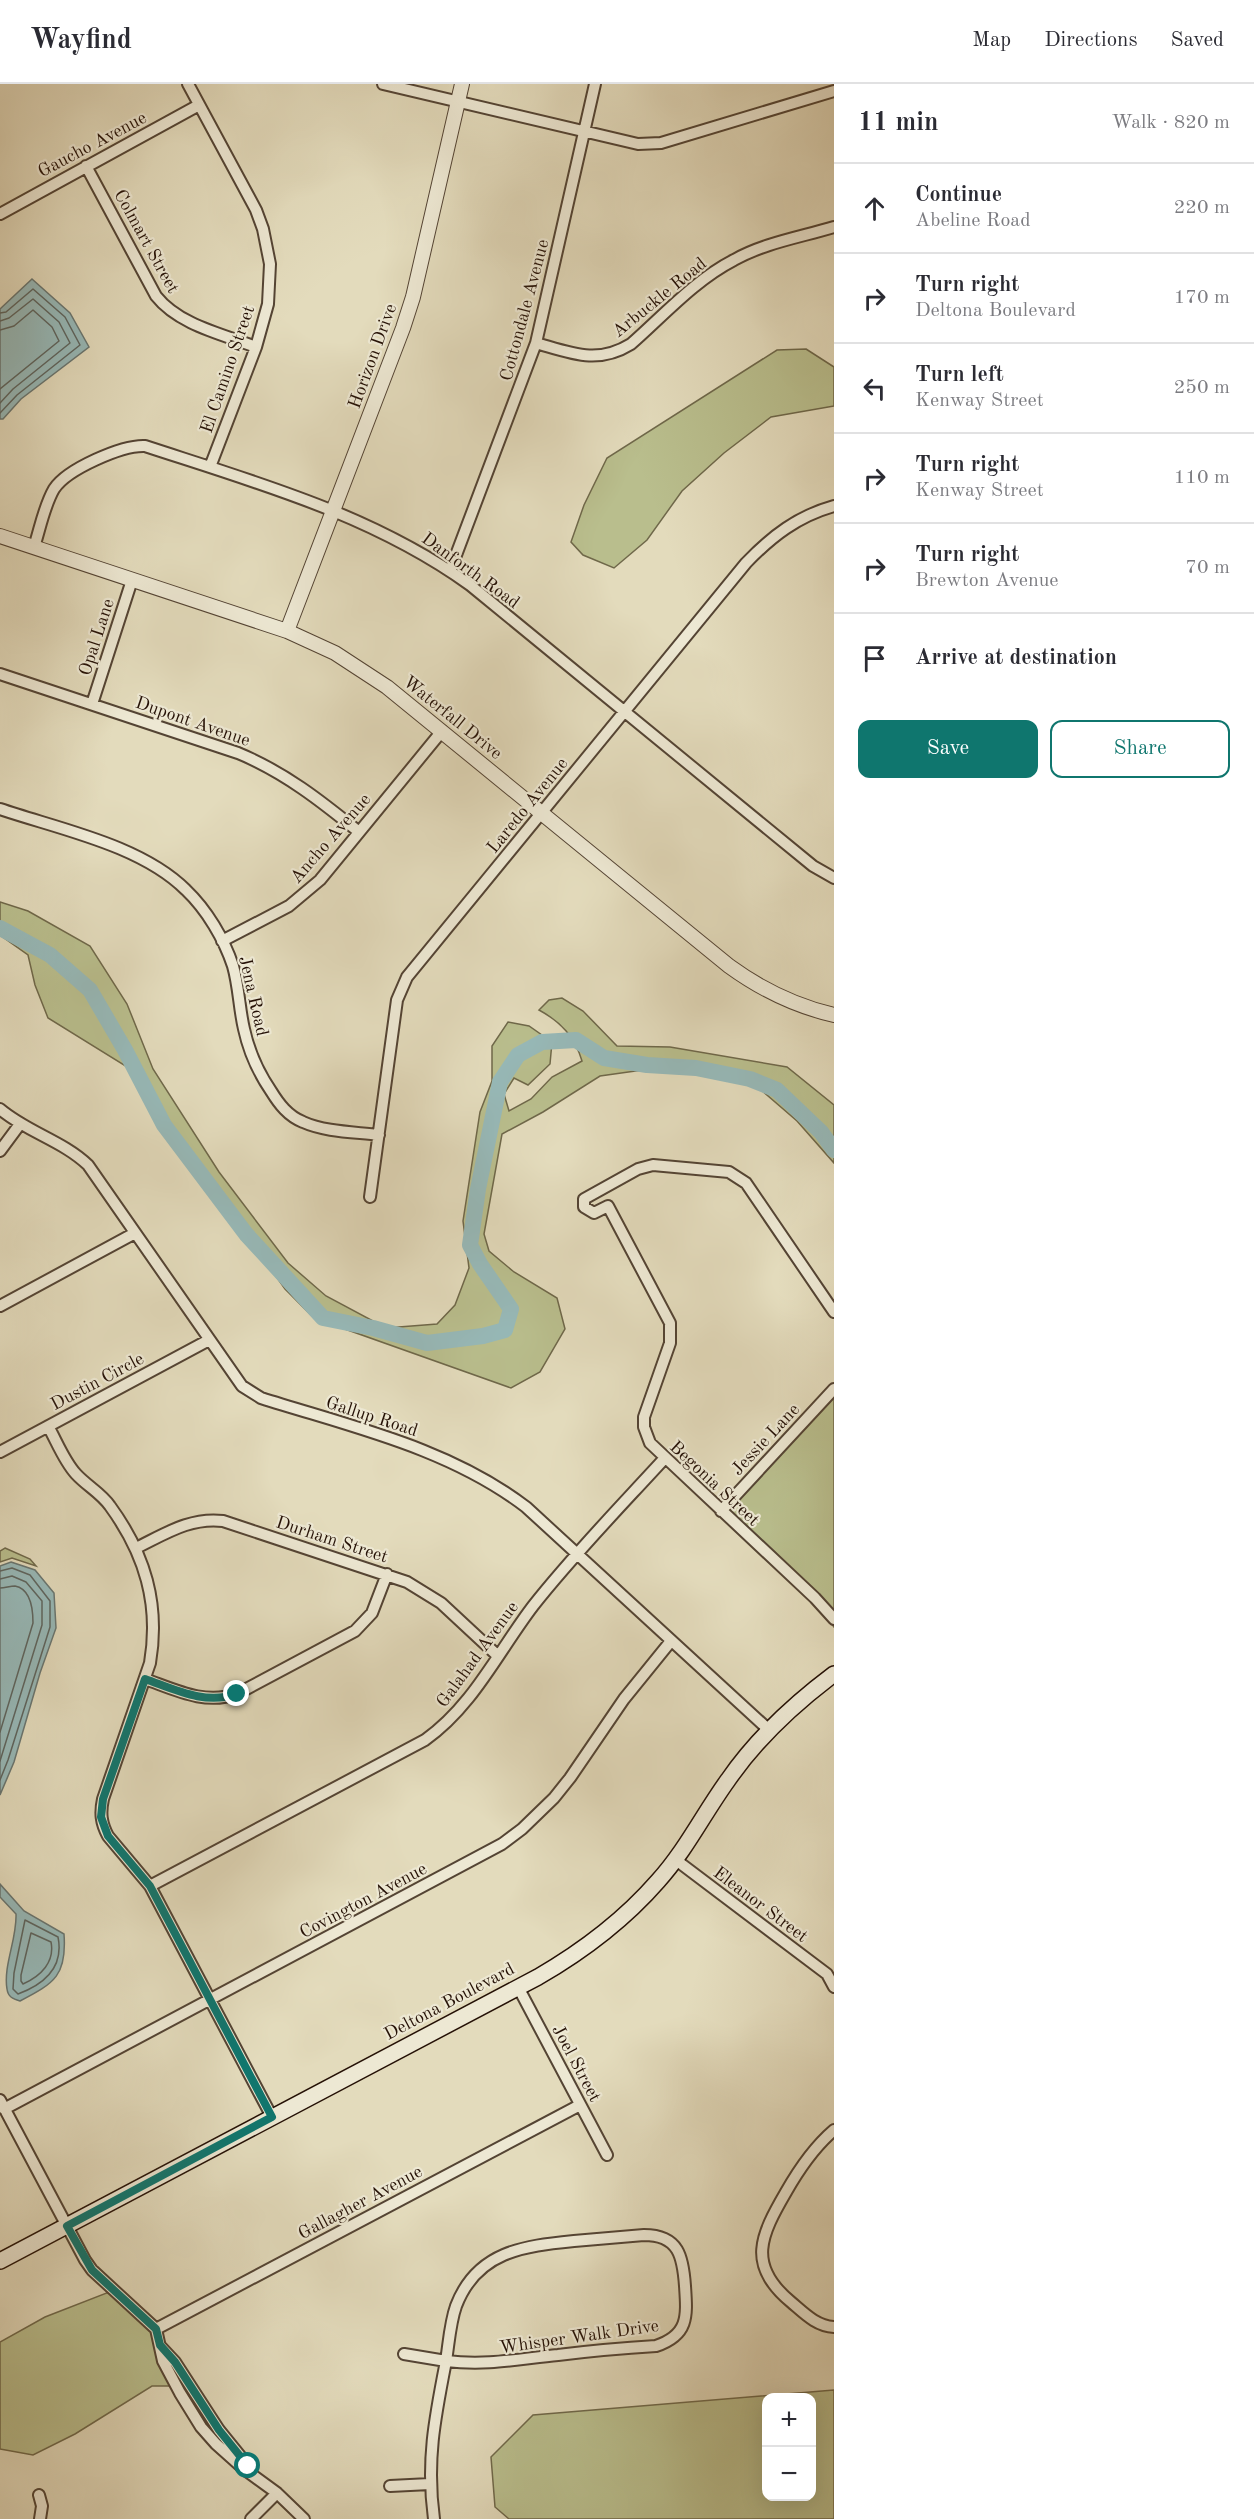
<!DOCTYPE html>
<html lang="en">
<head>
<meta charset="utf-8">
<style>
	:root { --surface:#fff; --page:#f2f2f3; --text:#2b2b33; --muted:#7c7c81; --line:#e1e1e2; --accent:#0f766e }
	body { margin:0; font-family:"Old Standard TT",serif; background:var(--page); color:var(--text) }
	.controls { position:absolute; right:18px; bottom:18px; display:grid; overflow:hidden; border-radius:12px; box-shadow:0 6px 24px #0002 }
	.controls button { width:54px; height:54px; display:grid; place-items:center; padding:0; border:0; border-bottom:2px solid var(--line); background:var(--surface); color:var(--text); font:30px sans-serif }
	.stop { position:absolute; width:18px; height:18px; margin:-14px; border:4px solid #0f766e; border-radius:50%; background:#fff }
	.stop.end { background:#0f766e; border-color:#fff; box-shadow:0 2px 6px #0008 }
	.list { margin:0; padding:0; list-style:none }
	h2 { display:flex; justify-content:space-between; align-items:center; height:78px; margin:0; padding:0 24px; font-size:26px }
	h2 small { font-size:20px; font-weight:400; color:var(--muted) }
	.list li { display:grid; grid-template-columns:39px 1fr auto; gap:18px; align-items:center; box-sizing:border-box; height:90px; padding:0 24px; border-top:2px solid var(--line) }
	.list b { display:block; font-size:22px; white-space:nowrap }
	.list p { margin:0; font-size:20px; white-space:nowrap; color:var(--muted) }
	.list em { font-size:20px; font-style:normal; color:var(--muted) }
	.actions { display:flex; gap:12px; padding:18px 24px }
	.actions a { flex:1; padding:14px 0; border:2px solid var(--accent); border-radius:12px; text-align:center; font-size:21px; color:var(--accent) }
	.actions .main { background:var(--accent); color:#fff }
	.icon { flex:none; width:33px; height:33px; fill:none; stroke:currentColor; stroke-width:2; stroke-linecap:round; stroke-linejoin:round }
	.map { position:relative; flex:none; width:834px; height:2435px; overflow:hidden }
	header { display:flex; align-items:center; gap:36px; box-sizing:border-box; height:84px; padding:0 30px; background:var(--surface); border-bottom:2px solid var(--line) }
	header strong { font-size:28px }
	nav { display:flex; gap:33px; margin-inline-start:auto; font-size:21px }
	main { display:flex }
	aside { flex:1; background:var(--surface) }
	.map>svg:first-child { display:block }
</style>
</head>
<body>
<header>
<strong>Wayfind</strong>
<nav><a>Map</a><a>Directions</a><a>Saved</a></nav>
</header>
<main>
<div class="map">
<svg width="834" height="2435" viewBox="0 0 834 2435">
	<rect width="100%" height="100%" fill="#e3dbbc"/>
	<filter id="stains"><feTurbulence type="fractalNoise" baseFrequency=".00333" numOctaves="4"/><feColorMatrix values="0 0 0 0 .2 0 0 0 0 .09 0 0 0 0 .02 0 0 0 .5 -.17"/></filter>
	<radialGradient id="worn" r=".72"><stop offset=".6" stop-color="#630" stop-opacity="0"/><stop offset="1" stop-color="#630" stop-opacity=".3"/></radialGradient>
	<path fill="#b9be8d" stroke="#6f684a" stroke-width="1.5" fill-rule="evenodd" d="M806,265L834,283V322L771,333L724,369L682,407L647,456L614,484L583,471L571,458L584,421L607,374L777,266Z
		M0,818L28,827L90,862L127,920L153,985L219,1088L288,1179L326,1212L386,1244L437,1240L455,1221L469,1184L463,1137L480,1028L492,997V962L508,938L529,942L552,958L550,980L528,1001L514,994L504,1010L509,1027L531,1015L552,993L582,977C575,953 561,938 539,926L549,916L562,914L583,927L617,962L670,963L787,983L834,1021V1079L797,1037L752,998L671,982L600,992L543,1028L502,1050L484,1150L489,1167L514,1188L557,1214L565,1245L540,1288L511,1304L314,1234L285,1205L129,984L48,934L35,901L28,871L0,851Z
		M834,1301V1543L788,1483L715,1429Z
		M5,1464L30,1475L36,1482L12,1474L0,1478V1467Z
		M109,2208L159,2255L176,2302H152L75,2350L33,2371L0,2365V2258L45,2233Z
		M834,2306V2435H509L495,2423L491,2373L533,2331ZM766,2314H812V2412H766Z"/>
	<path fill="#97b9b8" stroke="#697671" stroke-width="1.5" d="M32,195L70,229L89,263L21,315L3,335H0V225Z
		M11,1478L35,1486L54,1509L56,1544L40,1589L14,1678L0,1711V1482Z
		M0,1800L24,1827L64,1850C67,1891 55,1899 20,1917C13,1915 8,1913 7,1905C3,1882 17,1855 16,1830L0,1813Z"/>
	<g fill="none" stroke-linecap="round" stroke-linejoin="round">
		<path stroke="#5e655f" stroke-width="1.5" d="M0,229L6,228L33,205L65,233L80,261L17,311L0,329
			M0,237L9,234L33,215L59,238L70,259L13,305L0,319
			M0,246L14,242L33,226L52,243L59,257L0,305
			M0,1487L12,1484L30,1491L50,1517V1543L8,1676L0,1696
			M0,1495L12,1492L26,1498L42,1517V1541L0,1677
			M0,1504C5,1504 10,1502 15,1502C31,1505 33,1527 33,1539L0,1648
			M25,1836L58,1853C64,1883 45,1900 18,1910L13,1905L14,1889Z
			M31,1849L51,1858C55,1878 41,1892 23,1900L21,1897V1891Z"/>
		<path stroke="#97b9b8" stroke-width="16" d="M0,844L50,871L90,906L125,966L164,1041L246,1150L323,1234L373,1244L427,1259L483,1252L505,1246L511,1225L480,1180L470,1161L478,1105L500,998L518,971L542,958L576,956L604,974L647,981L696,984L750,995L777,1006L821,1048L834,1066"/>
		<defs>
			<path id="minor" d="M188,0L256,126L263,145L270,180L268,220L256,263L210,383
				M383,0L638,60L661,59L834,7
				M86,82L156,212C179,241 222,250 256,263
				M0,130L199,21
				M536,259C571,269 597,281 631,260C664,231 695,196 734,176C764,159 801,153 834,143
				M34,463C40,445 44,422 54,405C67,385 122,361 145,362C258,399 373,431 470,501L813,782L834,794
				M450,487L536,259L595,0
				M0,590L238,669C284,688 321,717 359,748
				M92,620L132,496
				M0,725C59,745 141,761 186,806C207,826 224,855 233,882C239,903 239,924 244,945C249,968 258,988 271,1007C279,1020 288,1032 303,1038C325,1048 355,1048 379,1051
				M222,857L289,822L320,796L442,647
				M0,1025C27,1048 63,1057 88,1081L242,1302L261,1314C352,1343 449,1364 526,1423L769,1646
				M0,1067L20,1040
				M370,1113L397,916L407,893L746,479C772,452 798,432 834,422
				M0,1222L135,1149
				M834,1228L746,1099L729,1088L653,1081L638,1085L584,1115V1123L594,1129L608,1122L670,1239V1259L644,1333V1343L650,1359L815,1514L834,1535
				M48,1342C57,1358 64,1377 76,1390C87,1402 101,1409 110,1422C145,1470 160,1520 150,1579L103,1715C100,1729 101,1739 108,1752L150,1802L272,2033
				M0,1368L209,1256
				M721,1427L834,1305
				M136,1464C165,1450 190,1433 223,1437L407,1498L441,1519L498,1572
				M145,1595C176,1606 204,1621 237,1610L355,1547L372,1529L387,1490
				M676,1776L827,1890L834,1903
				M150,1802L425,1656C473,1622 498,1568 533,1522C574,1470 620,1423 664,1375
				M518,1903L607,2071
				M0,2016L85,2176L92,2186L156,2245L163,2277L180,2309L201,2343L216,2360L244,2385L277,2409L304,2435
				M4,2025L502,1760L522,1745L554,1714L570,1694L624,1615L671,1557
				M834,2046C813,2064 799,2085 786,2108C761,2151 746,2181 791,2218C804,2229 816,2242 834,2243
				M644,2151C679,2151 683,2173 685,2202C687,2232 689,2251 656,2262C623,2264 590,2267 558,2271C518,2275 487,2282 446,2277C449,2258 450,2239 456,2222C477,2167 524,2162 574,2157C597,2155 621,2153 644,2151Z
				M156,2245L580,2021
				M161,2263L175,2278L219,2346L249,2383
				M404,2270L446,2277C435,2333 426,2377 434,2435
				M390,2402L430,2400
				M39,2411L42,2422L40,2435
				M251,2435L277,2409"/>
			<path id="tertiary" d="M0,452L287,547L335,569L387,603L729,882C762,906 795,922 834,931
				M287,547L403,244L413,213L462,0"/>
			<path id="secondary" d="M0,2177L538,1893C583,1867 624,1836 658,1797C686,1766 704,1729 728,1696C757,1654 794,1620 834,1590"/>
		</defs>
		<use href="#minor" stroke="#544434" stroke-width="14"/>
		<use href="#tertiary" stroke="#544434" stroke-width="16"/>
		<use href="#secondary" stroke="#251106" stroke-width="18"/>
		<use href="#minor" stroke="#ede8d3" stroke-width="10"/>
		<use href="#tertiary" stroke="#ede8d3" stroke-width="14"/>
		<use href="#secondary" stroke="#ede8d3" stroke-width="15"/>
	</g>
	<g fill="none" stroke-linecap="round" stroke-linejoin="round">
		<path stroke="#0f766e" stroke-width="8" d="M237,1610C205,1621 176,1606 145,1595L103,1715L101,1733L108,1752L150,1802L272,2033L67,2142L92,2186L156,2245L160,2261L175,2278L219,2346L248,2382"/>
	</g>
	<g text-anchor="middle" stroke-width="4.5" stroke-linejoin="round" paint-order="stroke">
		<g font-size="18" fill="#251106" stroke="#ede8d3">
			<text transform="translate(92 60) rotate(-28)" y="6">Gaucho Avenue</text>
			<text transform="translate(147 157) rotate(61)" y="6">Colmart Street</text>
			<text transform="translate(659 213) rotate(-39)" y="6">Arbuckle Road</text>
			<text transform="translate(524 226) rotate(-75)" y="6">Cottondale Avenue</text>
			<text transform="translate(372 272) rotate(-70)" y="6">Horizon Drive</text>
			<text transform="translate(227 285) rotate(-71)" y="6">El Camino Street</text>
			<text transform="translate(471 486) rotate(36)" y="6">Danforth Road</text>
			<text transform="translate(96 553) rotate(-72)" y="6">Opal Lane</text>
			<text transform="translate(453 633) rotate(39)" y="6">Waterfall Drive</text>
			<text transform="translate(193 637) rotate(19)" y="6">Dupont Avenue</text>
			<text transform="translate(527 721) rotate(-51)" y="6">Laredo Avenue</text>
			<text transform="translate(330 754) rotate(-49)" y="6">Ancho Avenue</text>
			<text transform="translate(254 912) rotate(77)" y="6">Jena Road</text>
			<text transform="translate(97 1297) rotate(-28)" y="6">Dustin Circle</text>
			<text transform="translate(372 1332) rotate(18)" y="6">Gallup Road</text>
			<text transform="translate(765 1355) rotate(-47)" y="6">Jessie Lane</text>
			<text transform="translate(715 1399) rotate(43)" y="6">Begonia Street</text>
			<text transform="translate(332 1455) rotate(18)" y="6">Durham Street</text>
			<text transform="translate(477 1570) rotate(-54)" y="6">Galahad Avenue</text>
			<text transform="translate(363 1816) rotate(-28)" y="6">Covington Avenue</text>
			<text transform="translate(761 1820) rotate(37)" y="6">Eleanor Street</text>
			<text transform="translate(449 1917) rotate(-28)" y="6">Deltona Boulevard</text>
			<text transform="translate(577 1979) rotate(62)" y="6">Joel Street</text>
			<text transform="translate(360 2118) rotate(-28)" y="6">Gallagher Avenue</text>
			<text transform="translate(579 2252) rotate(-8)" y="6">Whisper Walk Drive</text>
		</g>
	</g>
	<rect width="100%" height="100%" filter="url(#stains)"/>
	<rect width="100%" height="100%" fill="url(#worn)"/>
</svg>
<div class="controls">
<button>+</button>
<button>−</button>
</div>
<div class="stop" style="left:248px;top:2382px"></div>
<div class="stop end" style="left:237px;top:1610px"></div>
</div>
<aside>
<h2>11 min<small>Walk · 820 m</small></h2>
<ul class="list">
<li><svg class="icon" aria-label="ahead" viewBox="0 0 24 24"><path d="M12 20V5M6 11l6-6 6 6"/></svg><div><b>Continue</b><p>Abeline Road</p></div><em>220 m</em></li>
<li><svg class="icon" aria-label="right" viewBox="0 0 24 24"><path d="M7 20v-9h11M14 6l5 5-5 5"/></svg><div><b>Turn right</b><p>Deltona Boulevard</p></div><em>170 m</em></li>
<li><svg class="icon" aria-label="left" viewBox="0 0 24 24"><path d="M17 20v-9H6M10 6l-5 5 5 5"/></svg><div><b>Turn left</b><p>Kenway Street</p></div><em>250 m</em></li>
<li><svg class="icon" aria-label="right" viewBox="0 0 24 24"><path d="M7 20v-9h11M14 6l5 5-5 5"/></svg><div><b>Turn right</b><p>Kenway Street</p></div><em>110 m</em></li>
<li><svg class="icon" aria-label="right" viewBox="0 0 24 24"><path d="M7 20v-9h11M14 6l5 5-5 5"/></svg><div><b>Turn right</b><p>Brewton Avenue</p></div><em>70 m</em></li>
<li><svg class="icon" aria-label="arrive" viewBox="0 0 24 24"><path d="M6 21V4h12l-3 4 3 4H6"/></svg><div><b>Arrive at destination</b></div></li>
</ul>
<div class="actions"><a class="main">Save</a><a>Share</a></div>
</aside>
</main>
</body>
</html>
